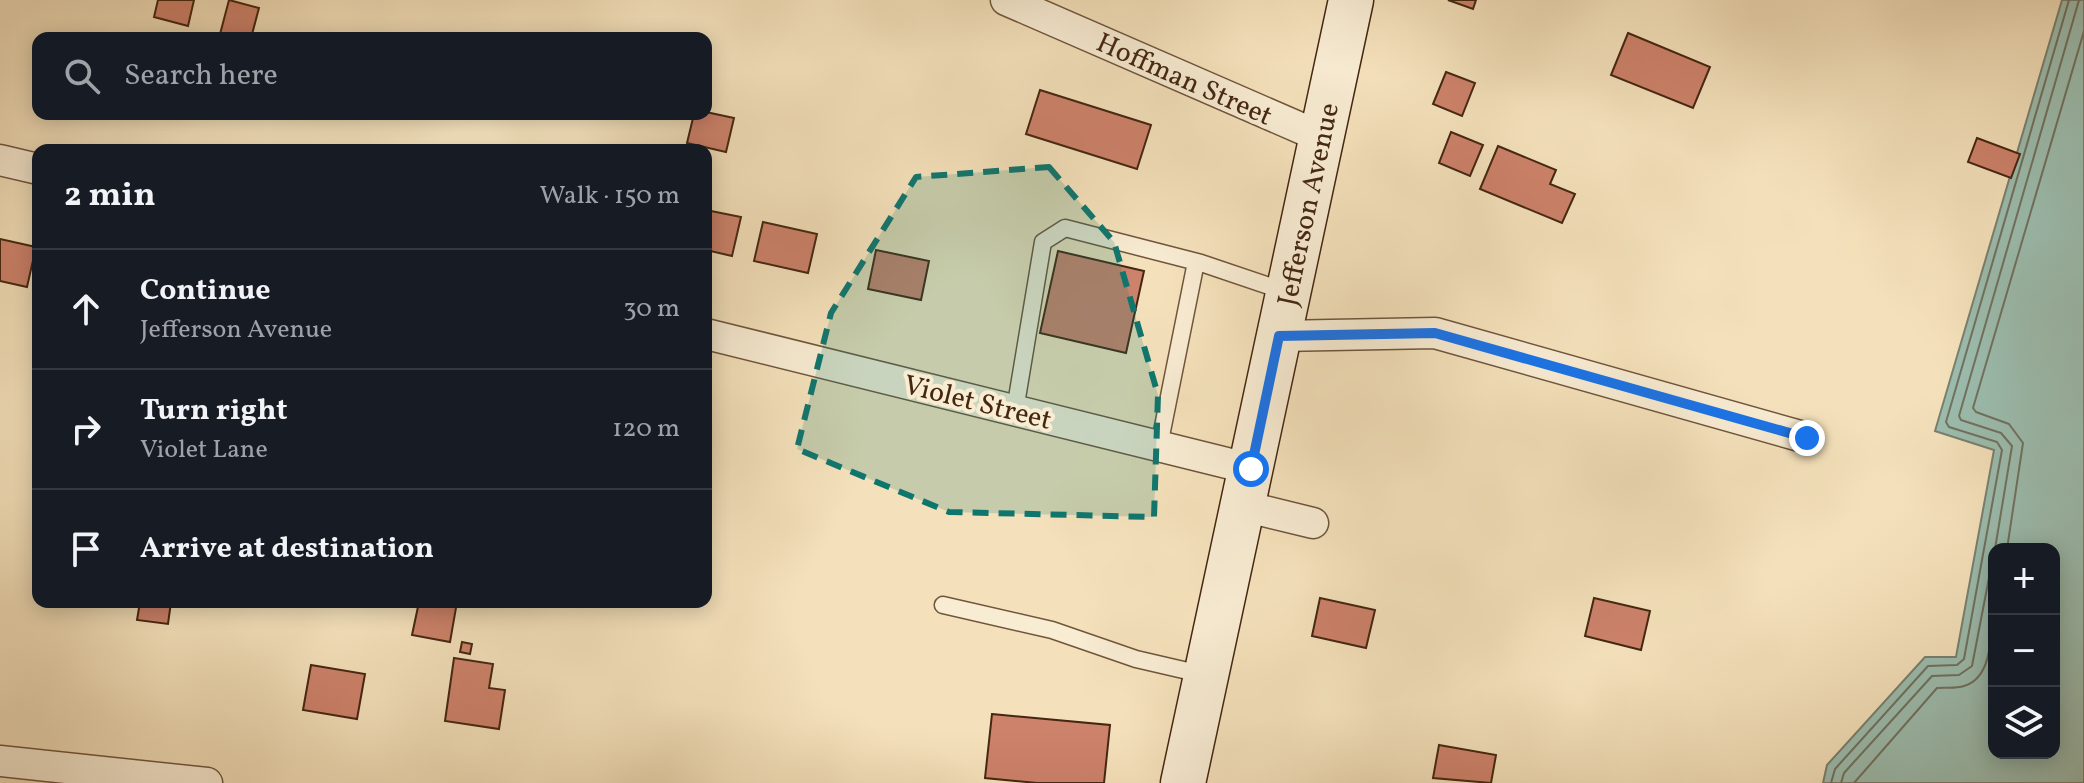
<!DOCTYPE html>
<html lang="en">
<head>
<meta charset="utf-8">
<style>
	:root { --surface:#171b24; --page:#242831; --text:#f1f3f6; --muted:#9ea1a6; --line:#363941 }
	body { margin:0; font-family:Vollkorn,serif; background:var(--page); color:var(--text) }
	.controls { position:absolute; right:24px; bottom:24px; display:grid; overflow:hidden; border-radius:16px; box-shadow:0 4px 20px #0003 }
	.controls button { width:72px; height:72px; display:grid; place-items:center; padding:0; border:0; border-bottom:2px solid var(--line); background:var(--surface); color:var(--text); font:40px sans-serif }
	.stop { position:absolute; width:24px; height:24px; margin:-18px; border:6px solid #1a73e8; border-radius:50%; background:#fff }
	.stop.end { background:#1a73e8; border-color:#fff; box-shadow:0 2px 8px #0008 }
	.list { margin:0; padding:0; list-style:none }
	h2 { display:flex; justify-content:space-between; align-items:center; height:104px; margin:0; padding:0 32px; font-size:34px }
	h2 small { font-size:26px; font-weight:400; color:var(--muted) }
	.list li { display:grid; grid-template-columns:52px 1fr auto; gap:24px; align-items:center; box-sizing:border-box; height:120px; padding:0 32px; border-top:2px solid var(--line) }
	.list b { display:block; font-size:30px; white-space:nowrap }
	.list p { margin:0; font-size:26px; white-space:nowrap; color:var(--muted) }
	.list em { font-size:26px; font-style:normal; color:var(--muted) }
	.icon { flex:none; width:44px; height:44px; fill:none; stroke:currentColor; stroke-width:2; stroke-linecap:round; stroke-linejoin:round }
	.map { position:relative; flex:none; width:2084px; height:783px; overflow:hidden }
	.search { position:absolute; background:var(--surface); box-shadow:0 4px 20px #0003; left:32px; top:32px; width:680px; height:88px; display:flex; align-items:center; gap:20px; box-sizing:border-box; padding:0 28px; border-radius:16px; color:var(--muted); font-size:30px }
	.panel { position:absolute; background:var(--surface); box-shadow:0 4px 20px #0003; left:32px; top:144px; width:680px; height:464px; border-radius:16px }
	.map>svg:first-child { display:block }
</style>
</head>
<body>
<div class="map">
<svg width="2084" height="783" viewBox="0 0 2084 783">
	<rect width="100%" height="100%" fill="#f4e1bb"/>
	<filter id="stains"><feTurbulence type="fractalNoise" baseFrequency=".0025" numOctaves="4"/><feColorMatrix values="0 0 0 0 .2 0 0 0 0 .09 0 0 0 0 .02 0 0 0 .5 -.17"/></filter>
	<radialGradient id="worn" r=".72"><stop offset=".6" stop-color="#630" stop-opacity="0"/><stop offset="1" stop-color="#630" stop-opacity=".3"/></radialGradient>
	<path fill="#9cbeb0" stroke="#798170" stroke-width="2" fill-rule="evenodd" d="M2062,0H2084V783H1823L1827,765L1925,657H1956L1994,450L1935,431ZM1994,549H2054V753H1994Z"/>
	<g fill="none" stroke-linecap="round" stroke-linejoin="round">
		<path stroke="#707260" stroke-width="2" d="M1995,549L2012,446L2001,433L1961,420L1959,416L2079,0
			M2007,549L2023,443L2009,424L1976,412L1973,408L2084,31
			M1831,783L1835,769L1928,666L1957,665L1964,659L2002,450L1997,442L1949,427L1946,422L2069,0
			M1841,783L1844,773L1932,676L1959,675L1972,666L1994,552
			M1854,783L1937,688C1946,687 1955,689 1964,686C1991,678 1990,641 1994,618"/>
	</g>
	<path fill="#cd826b" stroke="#442611" stroke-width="2" d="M158,0H194L188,26L154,17Z
		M229,0L259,8L251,38H219Z
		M1448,0H1476L1473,9Z
		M1628,33L1710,67L1693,108L1611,75Z
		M1446,72L1475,83L1462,116L1433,104Z
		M1040,90L1151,125L1137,169L1026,134Z
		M706,112L734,118L726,152L687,143L694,114Z
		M1451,132L1483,145L1470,176L1439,163Z
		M1977,138L2020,154L2011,178L1968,162Z
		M1498,146L1556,170L1550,184L1575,194L1562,223L1480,189Z
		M706,210L741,217L732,256L706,250Z
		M763,222L817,234L808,273L754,261Z
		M0,239L36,247L27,287L0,281Z
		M876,250L929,261L921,300L868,289Z
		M1058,251L1144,271L1126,353L1040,333Z
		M1320,598L1375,610L1366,648L1312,636Z
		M1594,598L1650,611L1641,650L1585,636Z
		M140,602H171L168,624L137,620Z
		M419,602H457L450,642L412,635Z
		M462,642L472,644L470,654L460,652Z
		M454,658L493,664L489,688L505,690L499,729L445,721Z
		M311,665L365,674L357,719L303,710Z
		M992,714L1110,725L1104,783H1037L985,778Z
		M1439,745L1496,755L1491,783L1433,778Z"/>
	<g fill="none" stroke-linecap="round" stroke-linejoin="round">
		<defs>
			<path id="lane" d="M1015,410L1043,242L1065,228L1201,263L1287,292
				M1159,446L1196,262
				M943,605L1052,630L1136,659L1205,675"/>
			<path id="street" d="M1006,0L1321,137
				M0,160L38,169
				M706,334L1251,469
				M1279,336L1435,333L1807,438
				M1243,506L1313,523
				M0,761L207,783"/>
			<path id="secondary" d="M1183,783L1351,0"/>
		</defs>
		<use href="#lane" stroke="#70553c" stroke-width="19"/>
		<use href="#street" stroke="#70553c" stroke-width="33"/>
		<use href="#secondary" stroke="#442611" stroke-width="47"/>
		<use href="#lane" stroke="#f8ecd3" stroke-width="16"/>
		<use href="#street" stroke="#f8ecd3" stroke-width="30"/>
		<use href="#secondary" stroke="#f8ecd3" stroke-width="44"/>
	</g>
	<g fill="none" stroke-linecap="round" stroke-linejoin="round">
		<path stroke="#1a73e8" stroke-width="10" d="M1251,469L1279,336L1435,333L1807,438"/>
	</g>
	<path fill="#0f766e" fill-opacity="0.2" stroke="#0f766e" stroke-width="6" stroke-dasharray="16 10" stroke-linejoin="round" d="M1049,167L1114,242L1158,395L1154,517L949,512L797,449L831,313L916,177Z"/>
	<g text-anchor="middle" stroke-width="8" stroke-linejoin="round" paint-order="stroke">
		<g font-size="28" fill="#442611" stroke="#f8ecd3">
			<text transform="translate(1185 78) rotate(24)" y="10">Hoffman Street</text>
			<text transform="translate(1307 204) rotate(-78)" y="10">Jefferson Avenue</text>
			<text transform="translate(978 401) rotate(14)" y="10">Violet Street</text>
		</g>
	</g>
	<rect width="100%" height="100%" filter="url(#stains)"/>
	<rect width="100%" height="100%" fill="url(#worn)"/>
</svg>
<div class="controls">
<button>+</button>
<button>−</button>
<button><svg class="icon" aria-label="layers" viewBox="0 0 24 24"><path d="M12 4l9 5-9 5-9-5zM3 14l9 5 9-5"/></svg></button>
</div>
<div class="stop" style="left:1251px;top:469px"></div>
<div class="stop end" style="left:1807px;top:438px"></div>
<div class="search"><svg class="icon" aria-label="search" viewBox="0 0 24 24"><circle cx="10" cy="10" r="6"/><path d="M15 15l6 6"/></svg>Search here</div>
<section class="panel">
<h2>2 min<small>Walk · 150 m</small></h2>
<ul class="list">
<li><svg class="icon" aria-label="ahead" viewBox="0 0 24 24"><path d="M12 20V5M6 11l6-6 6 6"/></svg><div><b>Continue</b><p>Jefferson Avenue</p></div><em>30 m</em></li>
<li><svg class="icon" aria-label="right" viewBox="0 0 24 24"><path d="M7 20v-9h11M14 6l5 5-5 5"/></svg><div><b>Turn right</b><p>Violet Lane</p></div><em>120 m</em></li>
<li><svg class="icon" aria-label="arrive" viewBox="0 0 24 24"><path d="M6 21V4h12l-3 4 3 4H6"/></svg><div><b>Arrive at destination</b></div></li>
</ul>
</section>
</div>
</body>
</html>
